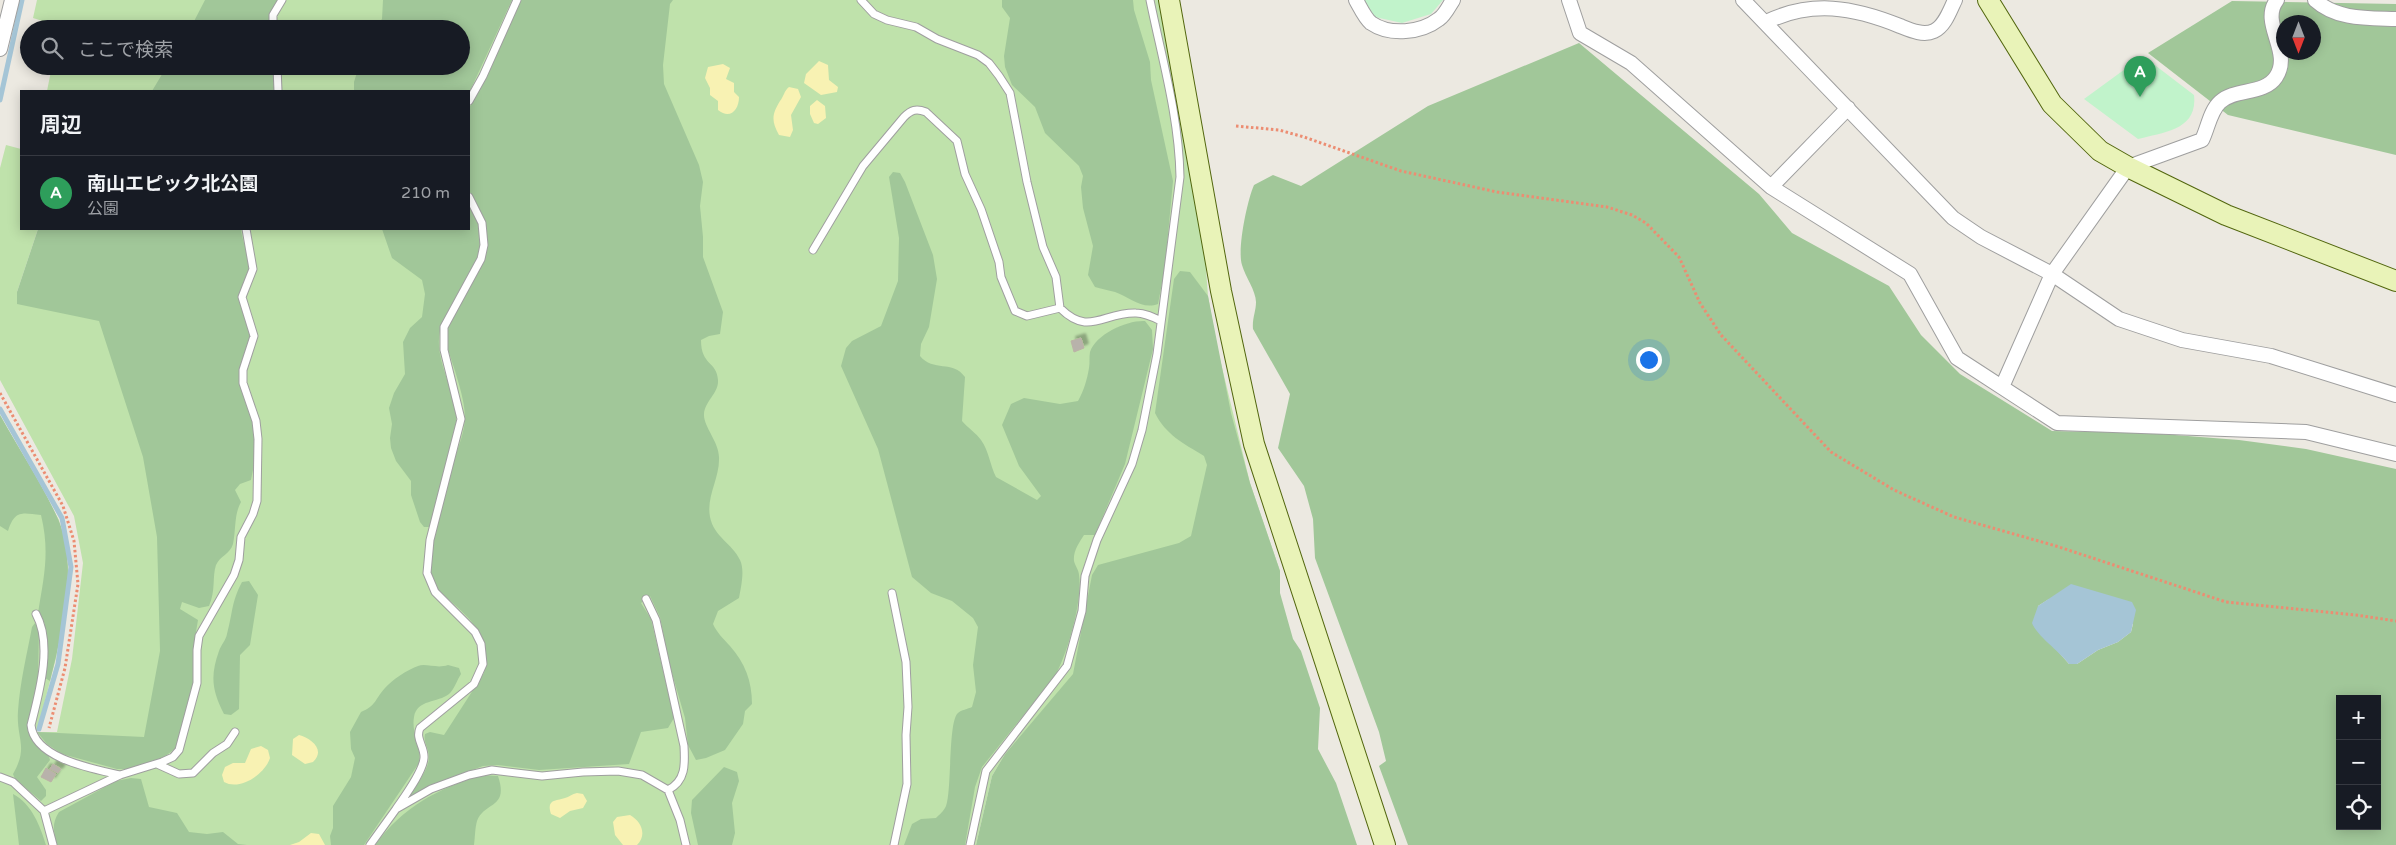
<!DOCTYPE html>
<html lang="ja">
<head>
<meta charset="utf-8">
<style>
	:root { --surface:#171b24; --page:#20242c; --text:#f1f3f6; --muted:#9ea1a6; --line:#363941; --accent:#d6968f }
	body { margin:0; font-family:"Varela Round","Noto Sans JP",sans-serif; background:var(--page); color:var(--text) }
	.controls { position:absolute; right:15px; bottom:15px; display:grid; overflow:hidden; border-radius:0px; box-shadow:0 2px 12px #0003 }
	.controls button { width:45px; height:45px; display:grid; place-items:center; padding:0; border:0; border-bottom:1px solid var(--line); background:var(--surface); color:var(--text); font:25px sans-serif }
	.compass { position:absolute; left:2276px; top:15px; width:45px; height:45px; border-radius:50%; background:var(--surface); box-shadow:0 2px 12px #0003; rotate:180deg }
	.you { position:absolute; left:1648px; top:359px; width:18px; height:18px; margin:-12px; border:4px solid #fff; border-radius:50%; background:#1a73e8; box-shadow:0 0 0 8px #1a73e833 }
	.badge { display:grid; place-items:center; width:32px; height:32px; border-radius:50%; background:var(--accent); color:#fff; font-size:16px; font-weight:700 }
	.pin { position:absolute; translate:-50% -41px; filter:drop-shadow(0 1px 2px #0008) }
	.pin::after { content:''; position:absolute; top:26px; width:18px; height:15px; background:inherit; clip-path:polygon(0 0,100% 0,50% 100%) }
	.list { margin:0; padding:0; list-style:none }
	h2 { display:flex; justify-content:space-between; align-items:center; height:65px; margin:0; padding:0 20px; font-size:21px }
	h2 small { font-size:16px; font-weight:400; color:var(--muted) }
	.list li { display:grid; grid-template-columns:32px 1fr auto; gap:15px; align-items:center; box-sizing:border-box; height:75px; padding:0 20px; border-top:1px solid var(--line) }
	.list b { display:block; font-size:19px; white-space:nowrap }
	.list p { margin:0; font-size:16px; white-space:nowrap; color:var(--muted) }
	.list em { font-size:16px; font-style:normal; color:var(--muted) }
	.icon { flex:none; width:28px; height:28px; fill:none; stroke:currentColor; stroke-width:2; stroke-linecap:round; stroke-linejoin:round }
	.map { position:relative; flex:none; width:2396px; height:845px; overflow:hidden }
	.search { position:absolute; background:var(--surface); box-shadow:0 2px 12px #0003; left:20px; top:20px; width:450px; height:55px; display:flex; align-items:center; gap:12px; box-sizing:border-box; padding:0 18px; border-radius:28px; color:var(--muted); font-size:19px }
	.panel { position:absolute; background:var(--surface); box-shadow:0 2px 12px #0003; left:20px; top:90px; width:450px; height:140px; border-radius:0px }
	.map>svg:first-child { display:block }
</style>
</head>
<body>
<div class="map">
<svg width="2396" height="845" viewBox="0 0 2396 845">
	<defs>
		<filter id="shadow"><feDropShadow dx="4.5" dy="-4.5" stdDeviation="1" flood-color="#0004"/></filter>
	</defs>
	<rect width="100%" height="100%" fill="#ece9e1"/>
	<path fill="#bfe2ab" d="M37,0H1161L1204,243L1208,296L1217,347L1250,483L1280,571L1082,632L1074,674L1005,754L992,776L976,845H0V415L59,520L69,572L56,658L37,732H57L72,659L83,563L74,516L0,380V168L6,145L21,149V229H38L17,292L80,229H469V91H47L52,66H461V29H68L33,18Z"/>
	<path fill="#a1c799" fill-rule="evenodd" d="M205,0H278L269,14L270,29H190Z
		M383,0H512L469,93V91H354V82L359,66H461V29H374L382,19Z
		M521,0H673L670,4L663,65L664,84L699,165L703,182L700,206L703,237V257L723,312L720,334L709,336L701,340C701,366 717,361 718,380C719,393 705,401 704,414C703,426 719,442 719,457C720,478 706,496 710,517C714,537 732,543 740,560C745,570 741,587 739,598L718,611L713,624C717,633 723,638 730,646C745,663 752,681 752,704L745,711L743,724L725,750L706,758L696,760L688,745L685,718L669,663L660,617L650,596L641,603L651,619L674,718L668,728L641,732L629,764L539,770L498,765L483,766L432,785L409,797C415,786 429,770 429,757C429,749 423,742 425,734L430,732L444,735L484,673C492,637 471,619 446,597C439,591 432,585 431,576C427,552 447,483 455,457C459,445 465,430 465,417C465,396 451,360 445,340L448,328L483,260L485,222L469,190V108L485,80Z
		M1002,0H1133L1134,10L1150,62L1151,80L1173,181L1165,267L1158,304C1142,310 1129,297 1115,292C1108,290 1101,289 1095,287L1088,275L1093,246L1083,208L1081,187L1083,176L1079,166L1045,133L1035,107L1012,85L1005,67L1004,56L1010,18L1002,7Z
		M2232,1L2396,4V155L2228,115L2148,53ZM2284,22H2314V52H2284Z
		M1579,43L1759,194L1792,233L1889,286L1921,335L1960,374L2052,431L2149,433L2239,440L2306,449L2396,469V845H1408L1379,766L1386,761L1379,732L1315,558L1313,519L1304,486L1278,448L1290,394L1253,329C1252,319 1256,311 1256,302C1256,291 1245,276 1242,265C1237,250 1247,201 1254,185L1273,175L1301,186L1428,106ZM2049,599L2133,624L2131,632L2118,642L2098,650L2077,664H2069L2047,639L2038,606ZM2340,699H2377V826H2340Z
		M167,66H274V91H152Z
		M893,172L900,173L905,182L933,255L937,279L929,327L921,344L920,356C933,372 953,360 965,377L962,421C967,427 977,434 981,440C989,451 990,465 996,477L1037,500L1041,496L1019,466L1002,425L1011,404L1024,398L1060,404L1078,401C1084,390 1087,380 1089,368C1090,363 1089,357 1090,352C1096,334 1127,320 1145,321L1152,330L1153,349L1125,464L1095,535H1084C1079,543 1073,551 1074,561C1075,566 1079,570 1079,575C1083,600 1067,655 1055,676L982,767L975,787L965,845H904L912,824L921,819L936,818C939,815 944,811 946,806C952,789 948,721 958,713C961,710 968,709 972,707L976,692L973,665L978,627L973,618L952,601L931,593L912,577L878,449L841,366L846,348L852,341L881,326L898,281L899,238L889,177Z
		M469,205C473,214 479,223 481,233C484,258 462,286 451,307C447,315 441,322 440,331C433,362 460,395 456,429L431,527H424L420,522L411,495V481L396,461L391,448L390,438L392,424L389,408L394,393L405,374L403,342L410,328L422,317L425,294L422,280L392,258L382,229H469Z
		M38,229H241C242,242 250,255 250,267C249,278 240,286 239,297L251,335C251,349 238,359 240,374C242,389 249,404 253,419C258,437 255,462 251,480L240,484L235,490L241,502C234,514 236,530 233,544C230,554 220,556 216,565C212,577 216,590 209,606L199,608L182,602L180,609L198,620L193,650L194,679L179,740L177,747L163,758L127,769H117L62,754L47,744L37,732L144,737L160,651L157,537L143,457L99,321L17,304V292Z
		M1180,271L1190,272L1208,296L1231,413L1250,483L1280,571V593L1293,639L1301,651L1320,708L1318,749L1336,783L1357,845H976L992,776L1005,754L1073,674L1092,575L1098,565L1179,543L1191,536L1207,465L1204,456C1183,443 1166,435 1155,413L1174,279Z
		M0,415C19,449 42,483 58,519C79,565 62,634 50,681L45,678V624L38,613C44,576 50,552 41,515C21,513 15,510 8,531L0,526Z
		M249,581L258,595L250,645L240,655L239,709L231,715L224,714C212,691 210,676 219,651C221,645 226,640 227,634C233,612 231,603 242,582Z
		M35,623L39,628L38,680L28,730L32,740L48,754L50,760L37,777L46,790V796L41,801L15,779L13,774C29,746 16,739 18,711C20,682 27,654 32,627Z
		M448,665L459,668L461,674C457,680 454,690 449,694C438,703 417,699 414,717C411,733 422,747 419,763L364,845H331L330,836L333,828V806L351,777L355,758L351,749L350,732L361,712C376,706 375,699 385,688C392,680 407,670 418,666C426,663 437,669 448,665Z
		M724,767L737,772L739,781L732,803L735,833L732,845H698L691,813L692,800Z
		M481,775L498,776C509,809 485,801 477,821C475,828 475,838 474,845H375C404,806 436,790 481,775Z
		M131,778L141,779L149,807L177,813L189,832L207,834L223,832L238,844L247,845H57C54,833 51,824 59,812L116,781Z
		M13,794C32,804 40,826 46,845H19Z"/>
	<path fill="#f8f2b3" d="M819,61L828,65L829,80L838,87L837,92L821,95L804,83L806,74Z
		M723,64L730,68L726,79L734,83V92L739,97C739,110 730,120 718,110V101L710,95V88L705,78L708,67Z
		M789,87L798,89L801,97L791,115L793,130L790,137L779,135C771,121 772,114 780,101C784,96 784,91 789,87Z
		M817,100L825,106L826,118L818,124L814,123L810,114V106Z
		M299,735C311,738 326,750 313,762L305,764L292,755L293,739Z
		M261,746L268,750L270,758C265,774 240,791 224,782L222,775L225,767L233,763H245L251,749Z
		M577,793L583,794L587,801L583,808L570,811L560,818L551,814C546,799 556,801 565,798C569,797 572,794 577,793Z
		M630,815C642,822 647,835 637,845H623L615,835L613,822L617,817Z
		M311,833L319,834L325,845H290L299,842Z"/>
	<path fill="#c1f3cb" d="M1364,0H1443L1431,14L1402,23L1375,17Z
		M2143,56L2194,95C2198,130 2164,132 2138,139L2084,99Z"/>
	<path fill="#a5c5d6" d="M2071,584L2132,602L2136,610L2131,632L2118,642L2098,650L2077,664H2069C2059,651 2037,636 2032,623L2038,606Z"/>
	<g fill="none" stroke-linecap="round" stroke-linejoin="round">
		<path stroke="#a5c5d6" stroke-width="5" d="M0,100L22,0
			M0,409L62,518L71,567L58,664L39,729"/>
	</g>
	<path fill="#b8b2ab" stroke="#bcb2a5" filter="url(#shadow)" d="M1081,338L1084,348L1074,352L1071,341Z
		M53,764L61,769L58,773L50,769Z
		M46,768L56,774L51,782L41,777Z"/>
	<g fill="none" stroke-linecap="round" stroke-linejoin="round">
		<defs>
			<path id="lane" d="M861,0L874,14L887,20L916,27L937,39L978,55L989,63L999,76L1010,93L1027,182L1043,247L1056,277L1060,308C1089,337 1103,312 1136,313C1145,313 1153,317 1161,321
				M273,29V15L282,0
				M277,66L278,91
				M469,101L483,76L517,0
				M813,250L863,166L904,117C911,110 916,108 926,112L957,141L965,174L981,209L999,262L1001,277L1015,311L1027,316L1060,308
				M892,593L906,662L908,707L906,735L907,784L894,845
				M646,599L656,620L684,746C685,764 686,781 668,790
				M36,614C53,645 39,693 31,725C34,759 94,769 120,775
				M157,764L179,774L193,773L213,753L227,744L235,732
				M0,777L13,782L44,811L53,845
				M396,809C404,797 423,772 424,758C425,747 415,739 420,728L474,684L483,664L481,644L475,632L435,592L427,573L430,540L461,419L444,350V327L481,259L484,245L482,223L469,197
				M44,811L120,775L162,762L173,757L179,750L197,683V650L199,636L234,575L239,560L241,537L253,514L257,501L258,439L256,421L243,383V370L254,336L242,297L253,269L246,229
				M370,845L396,809L431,789L469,775L492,770L542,776L583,772L618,771L642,775L668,790L680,820L686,845
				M970,845L986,771L1067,666L1082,611L1085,576L1097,540L1132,464L1142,430L1157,354L1180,177C1179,117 1162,59 1150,0"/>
			<path id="street" d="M1356,0C1360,7 1365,18 1371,23C1390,36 1421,33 1439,19C1445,15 1449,6 1453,0
				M1569,0L1580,33L1631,63L1771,187L1910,274L1957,358L2057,423L2306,432L2396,454
				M1743,0L1953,218L1981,237L2052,274L2119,319L2182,340L2271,356L2396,395
				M2315,0C2337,20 2368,18 2396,19
				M1766,22C1812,0 1853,7 1900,26C1910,30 1923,36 1934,31C1945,26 1950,10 1955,0
				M0,49L12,0
				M1771,187L1848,108
				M2002,387L2052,274L2128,167L2202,140C2208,128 2210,111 2220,102C2235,88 2264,95 2276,77C2293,52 2259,23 2277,0"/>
			<path id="secondary" d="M1169,0L1221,291L1254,444L1385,845
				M1988,0L2052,104L2100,151L2128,167L2226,215L2396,281"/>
		</defs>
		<use href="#lane" stroke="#9f9f9f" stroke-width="9"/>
		<use href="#street" stroke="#9f9f9f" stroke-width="16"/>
		<use href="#secondary" stroke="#52660e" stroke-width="22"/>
		<path stroke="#ec8d72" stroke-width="3" stroke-dasharray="2.5 2.5" stroke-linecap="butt" d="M1236,126L1279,130L1304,137L1401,171L1497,192L1607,207L1632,215L1646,223L1679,257L1700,303L1721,335L1831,452L1894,490L1954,517L2056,546L2226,602L2356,615L2396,621
			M0,393L63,506L74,541L78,584L65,668L49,728"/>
		<use href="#lane" stroke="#fff" stroke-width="7"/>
		<use href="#street" stroke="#fff" stroke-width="14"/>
		<use href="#secondary" stroke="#e9f3b8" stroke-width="20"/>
	</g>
</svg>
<div class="controls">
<button>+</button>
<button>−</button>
<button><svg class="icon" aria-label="locate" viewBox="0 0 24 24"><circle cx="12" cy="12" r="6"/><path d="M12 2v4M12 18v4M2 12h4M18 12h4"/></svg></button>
</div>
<svg class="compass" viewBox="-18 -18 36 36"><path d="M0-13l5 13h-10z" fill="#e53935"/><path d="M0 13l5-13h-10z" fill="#9ea1a6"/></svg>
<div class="you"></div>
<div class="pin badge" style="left:2140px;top:97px;background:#2e9e5b">A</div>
<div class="search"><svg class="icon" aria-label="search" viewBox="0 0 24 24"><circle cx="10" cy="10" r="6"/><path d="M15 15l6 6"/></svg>ここで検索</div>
<section class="panel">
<h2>周辺<small></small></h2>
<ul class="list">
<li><span class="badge" style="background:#2e9e5b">A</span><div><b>南山エピック北公園</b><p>公園</p></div><em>210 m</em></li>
</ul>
</section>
</div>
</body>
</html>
